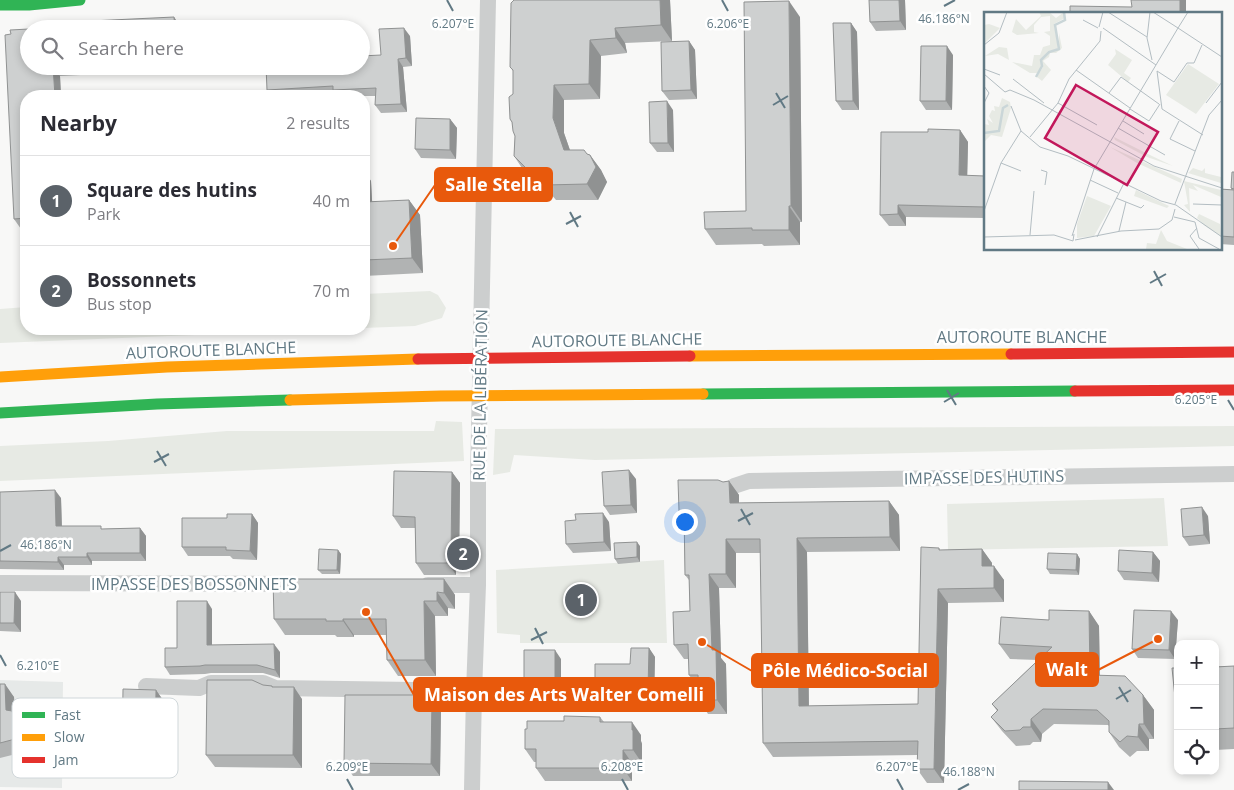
<!DOCTYPE html>
<html lang="en">
<head>
<meta charset="utf-8">
<style>
	:root { --surface:#fff; --page:#f7f7f7; --text:#2b2b33; --muted:#7c7c81; --line:#e1e1e2; --accent:#5b6269 }
	body { margin:0; font-family:"Open Sans",sans-serif; background:var(--page); color:var(--text) }
	.controls { position:absolute; right:15px; bottom:15px; display:grid; overflow:hidden; border-radius:10px; box-shadow:0 2px 8px #0003 }
	.controls button { width:45px; height:45px; display:grid; place-items:center; padding:0; border:0; border-bottom:1px solid var(--line); background:var(--surface); color:var(--text); font:25px sans-serif }
	.you { position:absolute; left:684px; top:521px; width:18px; height:18px; margin:-12px; border:4px solid #fff; border-radius:50%; background:#1a73e8; box-shadow:0 0 0 8px #1a73e833 }
	.badge { display:grid; place-items:center; width:32px; height:32px; border-radius:50%; background:var(--accent); color:#fff; font-size:16px; font-weight:700 }
	.pin { position:absolute; translate:-50% -50%; border:2px solid #fff; box-shadow:0 1px 5px #0006 }
	.list { margin:0; padding:0; list-style:none }
	h2 { display:flex; justify-content:space-between; align-items:center; height:65px; margin:0; padding:0 20px; font-size:21px }
	h2 small { font-size:16px; font-weight:400; color:var(--muted) }
	.list li { display:grid; grid-template-columns:32px 1fr auto; gap:15px; align-items:center; box-sizing:border-box; height:90px; padding:0 20px; border-top:1px solid var(--line) }
	.list b { display:block; font-size:19px; white-space:nowrap }
	.list p { margin:0; font-size:16px; white-space:nowrap; color:var(--muted) }
	.list em { font-size:16px; font-style:normal; color:var(--muted) }
	.icon { flex:none; width:28px; height:28px; fill:none; stroke:currentColor; stroke-width:2; stroke-linecap:round; stroke-linejoin:round }
	.map { position:relative; flex:none; width:1234px; height:790px; overflow:hidden }
	.search { position:absolute; background:var(--surface); box-shadow:0 2px 8px #0003; left:20px; top:20px; width:350px; height:55px; display:flex; align-items:center; gap:12px; box-sizing:border-box; padding:0 18px; border-radius:28px; color:var(--muted); font-size:19px }
	.panel { position:absolute; background:var(--surface); box-shadow:0 2px 8px #0003; left:20px; top:90px; width:350px; height:245px; border-radius:20px }
	.map>svg:first-child { display:block }
</style>
</head>
<body>
<div class="map">
<svg width="1234" height="790" viewBox="0 0 1234 790">
	<rect width="100%" height="100%" fill="#f8f8f7"/>
	<path fill="#e6e9e8" d="M0,680L63,682L62,788L0,787Z"/>
	<path fill="#e7eae4" d="M430,291L438,295L446,308L442,318L415,326L364,328V294Z
		M26,307V329H343L0,343V309Z
		M436,421L462,422L464,461L0,481V446L108,441L227,431H434Z
		M1234,426V446L595,460L514,455L510,472L493,475L495,429Z
		M1164,498L1168,546L948,550L947,504Z
		M664,560L667,643H520V635L497,633L496,570Z"/>
	<g fill="none" stroke-linecap="round" stroke-linejoin="round">
		<path stroke="#cccece" stroke-width="16" d="M734,486L749,481L1234,474
			M0,583L293,584
			M428,585H478
			M146,686L199,688L211,683H263L275,688L414,690L433,692H474
			M472,790L474,692L478,585V478L488,0"/>
		<path stroke="#30b455" stroke-width="11" d="M0,5H29L80,0
			M703,394L1075,391
			M0,413L157,404L290,400"/>
		<path stroke="#ff9f0a" stroke-width="11" d="M690,356L1011,354
			M0,377L167,367L418,359
			M290,400L441,396L703,394"/>
		<path stroke="#e5322d" stroke-width="11" d="M1011,354L1234,352
			M418,359L690,356
			M1075,391L1234,390"/>
	</g>
	<path fill="#b1b3b3" d="M514,0H675H670L672,41L625,43L627,53L601,56L600,99L564,100V133L570,150L590,155L601,170L607,182L598,200H556L546,188L537,185L524,171L514,156L515,136L512,122L510,119L513,94V71L510,67Z
		M869,0H905L906,30L876,31L870,22Z
		M800,17L802,222H800V245L764,246L762,244L716,245L705,229L746,211Z
		M851,23L857,32L859,110H842L836,101Z
		M410,36L412,66L403,67L407,112L381,113L375,105L376,96H338L336,94L305,96H271L267,90L381,55Z
		M689,41L695,50L697,99L669,100L662,91Z
		M953,55L952,110H926L920,101Z
		M29,66H183V70L60,76L61,96H26V229H21L14,219Z
		M673,110L674,152H657L650,143Z
		M450,119L457,128L456,159L421,158L415,149Z
		M960,130L968,142L967,176H985V218L906,217V226H889L880,215Z
		M364,171L371,181L372,202L409,200L420,215L423,273L364,276Z
		M1234,172V245L1220,244V189L1231,190V188Z
		M1179,249H1198V251L1180,250Z
		M452,472L460,483L459,570H456V575H424L416,563L415,528H401L393,516Z
		M636,479L637,513L610,515L604,506Z
		M729,481L739,495V503L889,501L899,515L900,551L807,552L809,706L918,704L939,548L940,550L982,549L992,563V566L1004,580V602L948,603L944,783H927L917,769V755L773,757L763,743L761,553H736V588H719L721,658L726,664L727,714H708L699,700L698,688L689,675V659H684L674,645L690,611L689,580L685,575L684,518L679,511L723,482Z
		M0,492L61,498L62,526L103,529L140,528L146,536V561H92V565H64V570L0,569Z
		M252,514L258,523L257,560L233,559L230,556H188L182,547L227,518Z
		M1208,516L1210,544L1189,546L1183,537Z
		M576,520L609,522L611,551L573,553L566,544Z
		M640,546V562L618,564L615,559Z
		M338,550L341,554L340,574H322L318,570Z
		M1153,552L1160,561L1159,582L1124,580L1118,571Z
		M1077,554L1080,559L1079,575L1050,574L1047,569Z
		M444,579L455,595V609L448,608V616H435L436,676H398L387,660L386,635H354V637H337L335,635H285L274,619Z
		M0,592L21,601V632L0,631Z
		M212,609V645L280,652V678L263,673H211L205,674L170,675L165,667L177,648Z
		M1089,611L1099,626L1100,675L1143,695L1154,710V739H1149V751H1137L1130,757L1119,747L1109,732V726L1108,725L1054,724L1042,734L1041,742H1033L1030,745L1016,746L1002,731L991,717L997,711L992,704L1038,660L1010,659L999,644L1049,620Z
		M1178,620L1175,659L1138,658L1132,649Z
		M649,648L655,657L654,698L601,697L595,688L630,664Z
		M561,659V696H530L524,687Z
		M1234,666V749L1215,750V667Z
		M0,684L14,697L15,715L21,724L28,751L0,758Z
		M263,685L272,686L273,687L302,699V768L215,767L206,755Z
		M156,690L165,703L164,770H131L122,757Z
		M441,708L440,776H353L344,763Z
		M600,717L604,722L641,735V741L642,744V763H632V781H545L536,768V762H534L525,749L527,729L564,721Z"/>
	<path fill="#909292" d="M660,0H670L672,41L661,25Z
		M899,0H905L906,30L900,21Z
		M1180,0H1186V14H1180Z
		M789,1L800,17L802,222L791,206Z
		M174,17L181,27V29H175Z
		M851,23L857,32L859,110L853,101Z
		M404,28L410,36L412,66L406,58Z
		M615,28L625,43L627,53L616,38Z
		M590,40L601,56L600,99L589,84Z
		M689,41L695,50L697,99L691,90Z
		M947,46L953,55L952,110L946,101Z
		M398,59L403,67L407,112L401,104Z
		M53,66L60,76L61,96H55Z
		M554,85L564,100V133L575,165L564,150L553,118Z
		M667,101L673,110L674,152L668,143Z
		M450,119L457,128L456,159L450,150Z
		M960,130L968,142L967,187L959,175Z
		M590,155L601,170L607,182L598,200L587,184L596,167Z
		M364,171L371,181L373,218L364,205Z
		M409,200L420,215L423,273L412,258Z
		M898,205L906,217V226L898,214Z
		M789,206L800,222V245L789,230Z
		M629,470L636,479L637,513L631,505Z
		M452,472L460,483L459,570L451,558Z
		M729,481L739,495V517L730,503Z
		M55,490L61,498L62,534L56,526Z
		M889,501L899,515L900,551L890,537Z
		M1202,507L1208,516L1210,544L1204,535Z
		M603,513L609,522L611,551L604,542Z
		M252,514L258,523L257,560L250,551Z
		M140,528L146,536V561L140,553Z
		M797,538L807,552L809,720L799,706Z
		M726,539L736,553V588L726,574Z
		M637,542L640,546V562L637,557Z
		M982,549L992,563V580L982,566Z
		M338,550L341,554L340,574L337,570Z
		M1153,552L1160,561L1159,582L1152,573Z
		M87,553L92,561V565L87,557Z
		M1077,554L1080,559L1079,575L1076,570Z
		M58,557L64,565V570L58,562Z
		M448,558L456,570V575L448,563Z
		M994,566L1004,580V602L994,588Z
		M709,574L719,588L721,658L726,664L727,714L717,700L712,650Z
		M444,579L455,595V609L444,593Z
		M938,589L948,603L944,783L934,769Z
		M15,592L21,601V632L14,623Z
		M437,592L448,608V616L437,601Z
		M207,601L212,609V653L207,645Z
		M424,601L435,616L436,676L425,660Z
		M1089,611L1099,626L1100,690L1090,675Z
		M1171,611L1178,620L1175,659L1169,650Z
		M343,619L354,635V637L343,621Z
		M274,644L280,652V678L275,670Z
		M649,648L655,657L654,698L648,689Z
		M555,650L561,659V696L555,687Z
		M5,684L14,697L15,715L21,724L28,751L19,738L6,710Z
		M294,687L302,699V768L293,755Z
		M156,690L165,703L164,770L155,757Z
		M432,695L441,708L440,776L431,764Z
		M1143,695L1154,710V739L1144,724Z
		M1031,719L1042,734L1041,742L1031,727Z
		M632,722L641,735V741L642,744V763L633,750L632,730Z
		M1139,724L1149,739V751L1138,737Z
		M623,750L632,763V781L623,768Z
		M1108,782L1114,790H1108Z"/>
	<path fill="#ced0d0" stroke="#909292" d="M514,0H660L661,25L615,28L616,38L590,40L589,84L554,85L553,118L564,150H584L587,154L590,155L596,167L587,184L545,185L535,172L527,169L514,156L515,136L513,131L512,122L510,119L509,97L513,94V70L510,67L511,3Z
		M869,0H899L900,21L870,22Z
		M1131,0H1180V14H1070V6L1132,7Z
		M789,1L791,206H789V230H752V228L705,229L704,212L746,211L744,2Z
		M174,17L175,29H38L71,27L70,22Z
		M833,23H851L853,101H836Z
		M404,28L406,58L398,59L401,104L375,105L376,88L333,90V86L267,90L266,66H361V56L381,55L379,29Z
		M29,29V66H58H53L55,96H26V218L14,219L5,35L11,34L10,30Z
		M689,41L691,90L662,91L661,42Z
		M921,46H947L946,101H920Z
		M667,101L668,143H650L649,102Z
		M416,118L450,119V150L415,149Z
		M928,129L960,130L959,175L985,176V207L898,205V214L880,215L881,132H928Z
		M1232,172H1234V189L1231,188Z
		M1220,189L1234,190V237L1220,236Z
		M409,200L412,258L364,260V202Z
		M629,470L631,505L604,506L602,472Z
		M394,471L452,472L451,558H448V563H416L415,517L393,516Z
		M678,480H718L723,482L729,481L730,503L889,501L890,537L797,538L799,706L918,704L921,547L939,548V550L982,549V566H994V588L938,589L934,769H917L918,741L763,743L760,539H726V574H709L712,650H716L717,700H699L698,675H689L688,644L674,645L673,612L690,611L689,575H685L684,511H679Z
		M55,490L56,526H101V529L140,528V553H87V557H58V562L0,561V492Z
		M1202,507L1204,535L1183,537L1181,509Z
		M603,513L604,542L566,544L565,521L576,520L575,514Z
		M227,514H252L250,551L226,550V547H182V518H227Z
		M637,542V557L615,559L614,543Z
		M319,549L338,550L337,570H318Z
		M1119,550L1153,552L1152,573L1118,571Z
		M1048,553L1077,554L1076,570L1047,569Z
		M273,579H444V593L437,592V601H424L425,660H387L386,619H343V621H326V619H274Z
		M0,592H15L14,623H0Z
		M177,601H207V645L274,644L275,670L257,665H205L200,666L165,667V648H177Z
		M1049,610L1089,611L1090,675L1125,676L1143,695L1144,724H1139L1138,737L1127,736L1120,742L1109,732V721L1097,710L1043,709L1031,719V727H1023L1020,730L1005,731L991,717L998,710L992,704L1052,647L999,644L1001,617L1049,620Z
		M1134,610L1171,611L1169,650L1132,649Z
		M631,648H649L648,689L595,688V664H630Z
		M524,650H555V687H524Z
		M1234,666V728L1215,729V667Z
		M1172,668H1178V727Z
		M207,680H252L263,685L272,686V687H294L293,755H206Z
		M0,684H5L6,710L12,711L19,738L0,743Z
		M123,689L156,690L155,757H122Z
		M345,695H432L431,764L344,763Z
		M564,716L600,717V722H632V730H633V750H623V768H536V749H525V729H527V721H564Z
		M1019,781L1108,782V790H1019Z"/>
	<path fill="none" stroke="#617984" stroke-width="2" d="M447,0L453,11M722,0L728,11M944,6L955,0M776,93L785,108M773,105L788,96M570,212L578,227M566,224L581,216M1154,271L1162,286M1150,283L1166,274M947,390L956,405M1228,400L1234,410M944,402L959,393M157,451L166,466M154,462L169,454M741,509L750,525M738,521L753,513M0,551L11,545M535,628L543,644M531,640L547,632M0,655L6,666M1119,687L1128,702M1116,699L1131,690M347,779L353,790M622,779L628,790M897,779L903,790M958,790L969,784"/>
	<g text-anchor="middle" stroke-width="5" stroke-linejoin="round" paint-order="stroke">
		<g font-size="16" fill="#617984" stroke="#fff">
			<text x="1022" y="343">AUTOROUTE BLANCHE</text>
			<text transform="translate(617 340) rotate(-1)" y="6">AUTOROUTE BLANCHE</text>
			<text transform="translate(211 350) rotate(-2)" y="6">AUTOROUTE BLANCHE</text>
			<text transform="translate(480 395) rotate(-89)" y="6">RUE DE LA LIBÉRATION</text>
			<text transform="translate(984 477) rotate(-1)" y="6">IMPASSE DES HUTINS</text>
			<text x="194" y="590">IMPASSE DES BOSSONNETS</text>
		</g>
	</g>
	<g transform="translate(984 12)">
		<rect width="238" height="238" fill="#f8f8f7"/>
		<path d="M55,0H65L72,6L80,0L81,6L70,12L74,36L56,48L58,54L53,61H46L28,50L48,54L50,43H56L59,35L66,33V24L60,20L66,19V4L57,5L50,13V20L55,21L33,23L28,20L32,7L42,18L57,4ZM5,12L16,16L0,32V13ZM75,21L78,36L72,41H66L65,45L59,49L67,58L58,69L53,65L59,55L57,49L66,40L75,37ZM15,35L23,36L25,48L14,42L1,44ZM131,37L148,48L140,61L147,66L144,70L124,53L132,42ZM204,52L235,72L212,102L182,83ZM18,86L26,90L27,96L18,125L7,123L0,130V112L5,113L3,107L9,111L5,104L8,98L11,99L10,94L15,95ZM130,125L168,144L189,154L163,145L131,128ZM126,135L198,167L197,171L153,151ZM209,156L218,159L221,156V161L237,165V171L204,161ZM200,169L237,178V185L209,173L214,179L205,176L206,200L200,193L204,192ZM152,178L185,194L183,196L150,184ZM103,184L127,194L110,224L93,226V212ZM215,202L236,212L237,224L221,214L213,206ZM177,218L183,229L203,237H162L163,231L172,232Z" fill="#e7eae4"/>
		<path fill="none" stroke="#cad6d8" stroke-width="2.5" d="M52,65L58,54L57,48L65,40L75,37L71,13L81,8L80,0M0,121L15,119L19,96L24,93"/>
		<path fill="none" stroke="#b3bdc2" stroke-width="1" d="M124,0L163,25M166,0L163,26L168,48M204,0L194,16L238,45M99,8L114,16M115,15L119,0M119,16L172,53M0,33L15,21L23,0M0,57L16,63M92,58L146,96M173,59L178,97L219,123M173,59L190,70L203,51H210L218,33M0,62L21,80M29,67L60,91M0,74L5,81L0,91M21,80L26,78L50,88L170,154L238,176M125,81L137,65L175,92M74,91L113,113M222,91L238,70M27,94L37,119L56,135L84,144L177,189L192,193L238,225M146,97L165,109L176,92M139,109L160,122M195,109L186,127L211,139M134,116L181,143M46,125L74,91L85,67L116,29L117,19M17,151L37,159M57,158L63,160L61,173M106,168L134,181M132,186L157,196L160,193M191,192L225,103L238,88M209,192L238,193M0,199L17,151L37,119M190,205L211,210L215,226L235,237M213,216L206,224L215,237M135,219L142,190M46,223L50,179M88,224L110,157L194,16L169,0M0,225L70,223L89,229L90,222M113,225L140,171M91,228L137,219L175,217L188,208L191,197"/>
		<path fill="#c2185b" fill-opacity="0.15" stroke="#c2185b" stroke-width="2.5" d="M92,73L174,120L143,173L61,126Z"/>
		<rect width="238" height="238" fill="none" stroke="#617984" stroke-width="2.5"/>
	</g>
	<rect x="12" y="698" width="166" height="80" rx="8" fill="#fff" stroke="#d0d7da" stroke-width="1"/>
	<rect x="22" y="712" width="23" height="6" fill="#30b455"/>
	<rect x="22" y="734" width="23" height="7" fill="#ff9f0a"/>
	<rect x="22" y="757" width="23" height="6" fill="#e5322d"/>
	<g font-size="14" fill="#617984">
		<text x="54" y="720">Fast</text>
		<text x="54" y="742">Slow</text>
		<text x="54" y="765">Jam</text>
	</g>
	<g font-size="12" text-anchor="middle" fill="#617984" stroke="#fff" stroke-width="5" stroke-linejoin="round" paint-order="stroke">
		<text x="944" y="23">46.186°N</text>
		<text x="453" y="28">6.207°E</text>
		<text x="728" y="28">6.206°E</text>
		<text x="1196" y="404">6.205°E</text>
		<text x="46" y="549">46.186°N</text>
		<text x="38" y="670">6.210°E</text>
		<text x="347" y="771">6.209°E</text>
		<text x="622" y="771">6.208°E</text>
		<text x="897" y="771">6.207°E</text>
		<text x="969" y="776">46.188°N</text>
	</g>
	<path fill="none" stroke="#e8590c" stroke-width="2" d="M393 246L435 185M1158 639L1098 670M702 642L752 671M366 612L414 695"/>
	<g fill="#e8590c" stroke="#fff" stroke-width="2">
		<circle cx="393" cy="246" r="5"/>
		<circle cx="1158" cy="639" r="5"/>
		<circle cx="702" cy="642" r="5"/>
		<circle cx="366" cy="612" r="5"/>
	</g>
	<g fill="#e8590c" stroke="#e8590c" stroke-width="2">
		<rect x="435" y="168" width="117" height="33" rx="5"/>
		<rect x="1036" y="653" width="62" height="33" rx="5"/>
		<rect x="752" y="654" width="186" height="33" rx="5"/>
		<rect x="414" y="678" width="300" height="33" rx="5"/>
	</g>
	<g font-size="18" text-anchor="middle" font-weight="bold" fill="#fff">
		<text x="494" y="191">Salle Stella</text>
		<text x="1067" y="676">Walt</text>
		<text x="845" y="677">Pôle Médico-Social</text>
		<text x="564" y="701">Maison des Arts Walter Comelli</text>
	</g>
</svg>
<div class="controls">
<button>+</button>
<button>−</button>
<button><svg class="icon" aria-label="locate" viewBox="0 0 24 24"><circle cx="12" cy="12" r="6"/><path d="M12 2v4M12 18v4M2 12h4M18 12h4"/></svg></button>
</div>
<div class="you"></div>
<div class="pin badge" style="left:581px;top:600px">1</div>
<div class="pin badge" style="left:463px;top:554px">2</div>
<div class="search"><svg class="icon" aria-label="search" viewBox="0 0 24 24"><circle cx="10" cy="10" r="6"/><path d="M15 15l6 6"/></svg>Search here</div>
<section class="panel">
<h2>Nearby<small>2 results</small></h2>
<ul class="list">
<li><span class="badge">1</span><div><b>Square des hutins</b><p>Park</p></div><em>40 m</em></li>
<li><span class="badge">2</span><div><b>Bossonnets</b><p>Bus stop</p></div><em>70 m</em></li>
</ul>
</section>
</div>
</body>
</html>
